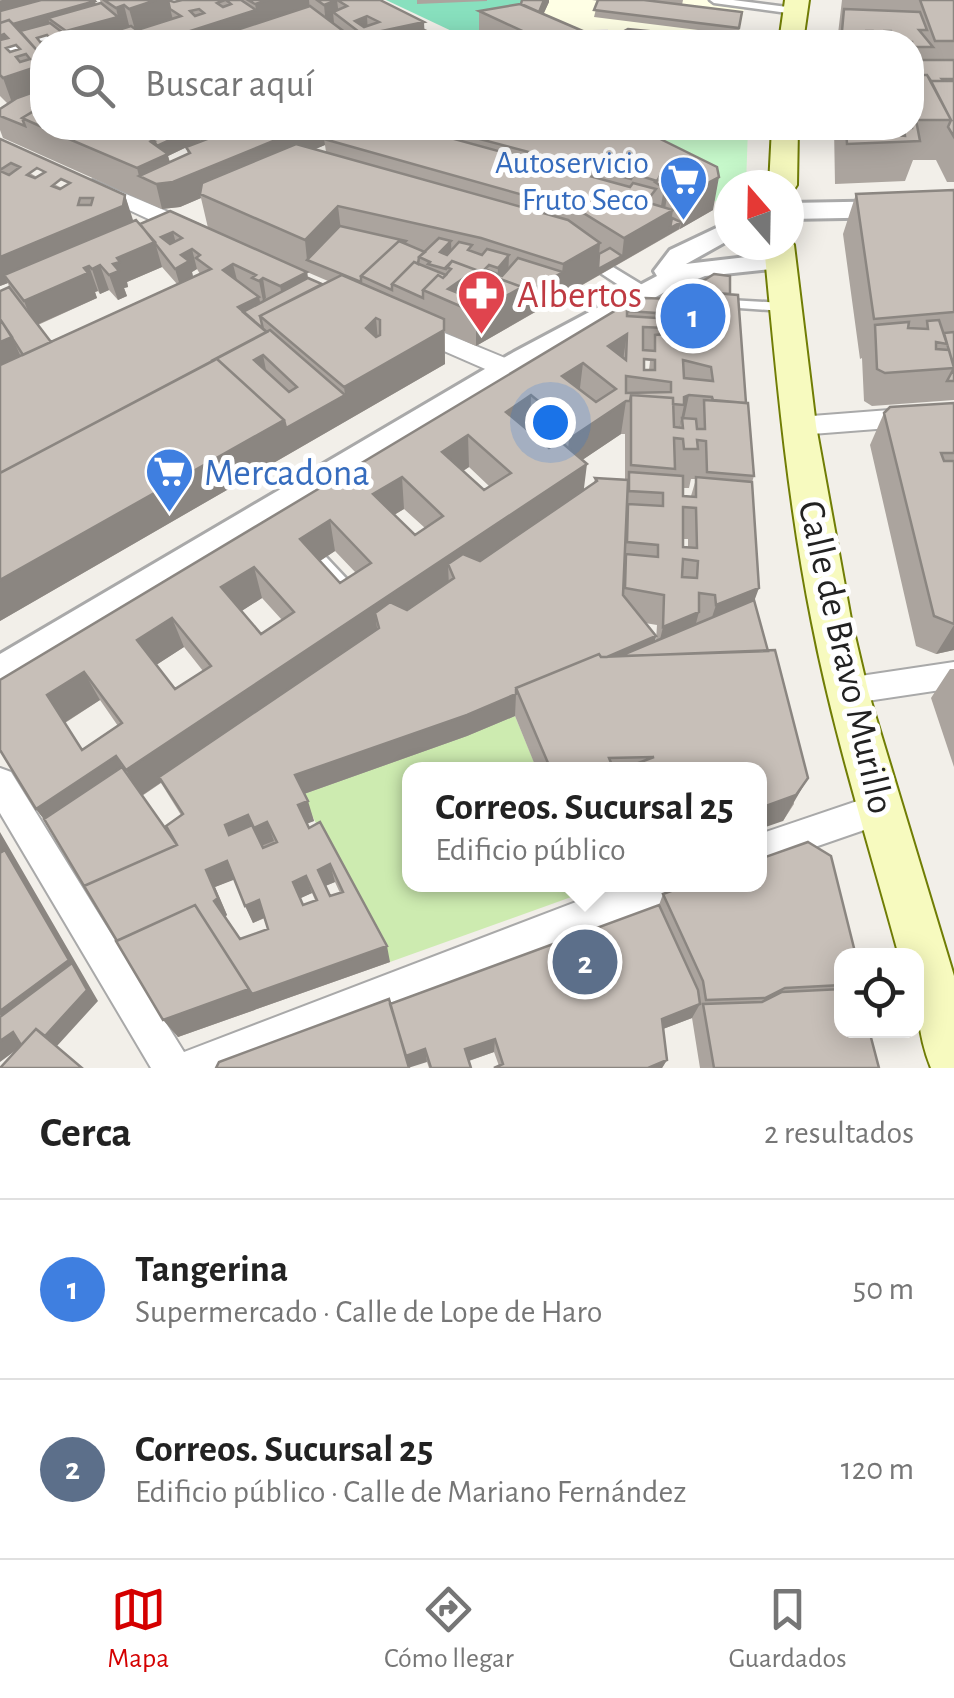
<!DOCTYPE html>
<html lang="es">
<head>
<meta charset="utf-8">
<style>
	:root { --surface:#fff; --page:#f2f2f2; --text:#222; --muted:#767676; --line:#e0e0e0; --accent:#d40000 }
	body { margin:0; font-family:"Alegreya Sans",sans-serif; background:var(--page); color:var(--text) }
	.controls { position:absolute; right:30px; bottom:30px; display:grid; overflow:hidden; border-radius:20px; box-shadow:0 5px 25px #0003 }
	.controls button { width:90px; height:90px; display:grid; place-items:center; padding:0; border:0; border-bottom:2px solid var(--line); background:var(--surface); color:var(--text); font:50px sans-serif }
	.compass { position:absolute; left:714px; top:170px; width:90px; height:90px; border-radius:50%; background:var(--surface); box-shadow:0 5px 25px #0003; rotate:340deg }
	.you { position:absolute; left:550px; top:422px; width:35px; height:35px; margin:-25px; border:8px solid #fff; border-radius:50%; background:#1a73e8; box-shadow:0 0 0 15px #1a73e833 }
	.badge { display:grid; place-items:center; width:65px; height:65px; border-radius:50%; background:var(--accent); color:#fff; font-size:32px; font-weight:700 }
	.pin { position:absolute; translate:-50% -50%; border:5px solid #fff; box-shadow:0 2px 10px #0006 }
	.popup { position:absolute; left:402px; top:762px; width:365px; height:130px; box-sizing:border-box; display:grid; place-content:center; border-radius:20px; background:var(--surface); filter:drop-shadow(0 2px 8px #0005); font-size:32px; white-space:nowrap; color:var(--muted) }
	.popup b { font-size:38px; color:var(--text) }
	.popup::after { content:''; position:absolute; left:50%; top:100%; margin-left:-20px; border:20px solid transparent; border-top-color:var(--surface) }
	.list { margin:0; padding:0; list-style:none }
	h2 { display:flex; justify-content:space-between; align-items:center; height:130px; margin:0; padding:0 40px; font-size:42px }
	h2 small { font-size:32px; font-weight:400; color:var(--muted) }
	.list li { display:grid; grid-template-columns:65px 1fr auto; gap:30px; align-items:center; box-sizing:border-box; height:180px; padding:0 40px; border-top:2px solid var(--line) }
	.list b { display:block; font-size:38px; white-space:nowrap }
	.list p { margin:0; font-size:32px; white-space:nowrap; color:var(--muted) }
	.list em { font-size:32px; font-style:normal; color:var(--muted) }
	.icon { flex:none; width:55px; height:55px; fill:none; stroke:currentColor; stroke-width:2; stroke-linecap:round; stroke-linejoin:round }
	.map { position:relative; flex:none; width:954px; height:1068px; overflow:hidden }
	.search { position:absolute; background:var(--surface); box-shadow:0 5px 25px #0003; left:30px; right:30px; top:30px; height:110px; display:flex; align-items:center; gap:25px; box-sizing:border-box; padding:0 35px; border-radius:40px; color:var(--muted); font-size:38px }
	.sheet { height:490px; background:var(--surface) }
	nav { display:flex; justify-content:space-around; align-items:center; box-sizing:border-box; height:140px; border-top:2px solid var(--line); background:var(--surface); font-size:28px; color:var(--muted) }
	nav a { display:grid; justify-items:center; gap:5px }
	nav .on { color:var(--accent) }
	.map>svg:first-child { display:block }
</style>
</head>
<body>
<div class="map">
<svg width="954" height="1068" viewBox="0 0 954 1068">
	<rect width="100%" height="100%" fill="#f2efe9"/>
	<path fill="#ffffe5" d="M528,0H746L737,42H606L608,29L529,34Z"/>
	<path fill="#cdebb0" d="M515,716L537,769L410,770V884H585L588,891L390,962L301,795Z"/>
	<path fill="#c8facc" d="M570,128H748L746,185H729V202L711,201Z"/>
	<path fill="#88e0be" d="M386,0H528L483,42H475Z"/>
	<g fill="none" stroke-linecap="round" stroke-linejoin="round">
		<defs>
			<path id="service" d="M710,0H733L795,8L799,11L795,14L714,3Z
				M729,300L784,303L790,307L784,311L725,307L723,304Z
				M321,555L326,557L358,591L360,595L358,599L353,601L348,599L316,565L314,561L316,557Z"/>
			<path id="pedestrian" d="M75,27L80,28V34L0,56V48Z
				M585,250L649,289V297H637L579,259L577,255Z"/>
			<path id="minor" d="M93,180L199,225L202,230L191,237L183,235L86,190L83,186Z
				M413,320L517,363L520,369L517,375H499L405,334L401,328Z
				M954,405V423L799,435L790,433L786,426L790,419L799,417Z
				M954,662V688L847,704L836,700L832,691L836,682L847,678Z
				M0,768L11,772L184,1052L623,884H686L681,896L239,1068H151L0,813Z
				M881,793L893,798L897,809L893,820L760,866V834Z"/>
			<path id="tertiary" d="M954,200V216L789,219V203Z
				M729,222V240L686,264L781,253L794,261L790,267L705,276L663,293L534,366L0,687V654L514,352L657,276L654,271L670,250Z"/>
			<path id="secondary" d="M785,0H809L803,42H779Z
				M772,128H798L797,185L793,191L789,192V185H769Z
				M789,238L794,245L816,426L851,619L868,691L954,976V1068H931C916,1031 916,995 916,956H899C869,845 834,736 812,623C787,499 776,371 764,245H789Z"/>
		</defs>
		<use href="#service" stroke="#a9a9a9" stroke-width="5"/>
		<use href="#pedestrian" stroke="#a9a9a9" stroke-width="5"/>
		<use href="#minor" stroke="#a9a9a9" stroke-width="4"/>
		<use href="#tertiary" stroke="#a9a9a9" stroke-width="6"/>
		<use href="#secondary" stroke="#707d05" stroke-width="4"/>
		<use href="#service" fill="#fff" fill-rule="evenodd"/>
		<use href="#pedestrian" fill="#fff" fill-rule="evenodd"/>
		<use href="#minor" fill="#fff" fill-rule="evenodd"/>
		<use href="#tertiary" fill="#fff" fill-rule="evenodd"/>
		<use href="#secondary" fill="#f7fabf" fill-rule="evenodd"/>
	</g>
	<path fill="#aba49e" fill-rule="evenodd" d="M0,0L96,5L101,3L100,0H171L174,2L182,0H380L424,30L450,42H42V128H213L214,134L168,156L170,162L188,154L186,147L234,128H638L713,210L476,346L445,332V364L0,621L9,287L8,283L0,286V139L125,195L132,221L140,224L208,228L201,198L180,207L162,209L3,138L0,130V109L8,104L0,96ZM47,35L51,40L41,43L37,38ZM16,45L20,49L10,52L6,48ZM325,145L326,152L315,149ZM37,168L45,172L37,177L30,173ZM61,179L70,183L62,188L54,184ZM162,267L177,284L51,342L38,325L97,298L95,292L98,291L100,294L109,290L118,300L127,296L124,288L128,287L127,282ZM197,269L200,274L193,277L192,272ZM307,272L328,281L322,284L308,278Z
		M417,0H487V1L417,4Z
		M592,0H683L682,5L742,12L738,35L594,17L598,1Z
		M842,0H954V182H947L936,160H913L905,181L835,184L834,128H912V42H837Z
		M549,2L543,14L606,41L739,42H479V11L521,4Z
		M954,190V400L872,406L864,401L862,358L860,359L843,234L856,194Z
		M671,290L730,294L746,403L754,476L752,482L754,600L794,804L783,821L760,770H537L515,716L467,736L304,794L314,821L307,823L390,962L178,1037L117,941L44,819L36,809L0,680L623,306L664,299L670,295ZM644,360L650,361L649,370H644ZM530,428L551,446L549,448L527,429ZM621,434H625V479L595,478L594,483L584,490L582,460ZM469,467L489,486L484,490L463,471ZM691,479H696L691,496H683V488H689ZM404,509L425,528L415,535L394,515ZM683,539H688V547H683ZM335,551L356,573L340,583L320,561ZM262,598L282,620L261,634L241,611ZM645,623L657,625L656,641L655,642L656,636ZM184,647L203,671L175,689L156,665ZM100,700L118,726L82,750L65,723ZM161,783L181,815L174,842L142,796ZM234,879L253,923L265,918L268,929L240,939L225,917L227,915L215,887ZM335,882L340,893L330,896L325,886ZM312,893L315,900L303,905L300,898Z
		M954,403V650L936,654L916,646L870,445L884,413Z
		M950,669H954V767L931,698Z
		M663,894L842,985V1030L879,1068H700L692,1018L663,1029L667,1060L662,1068H494L499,1066L494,1052L469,1061L471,1068H429L427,1062L390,1004L659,905Z"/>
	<path fill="#8b8681" d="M2,0H38L0,22V1Z
		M156,0H168L175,28L136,33L129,9Z
		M269,0H309L310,11L259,28L255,4Z
		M337,0L339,16L333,12L335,34L327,37L324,5Z
		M544,0H549V2L535,33L536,20Z
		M95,1L100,19L48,18L53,33L0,48V27Z
		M124,5L132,37L119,42H69L66,31L118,17L116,8Z
		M256,10L259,28L217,42H156Z
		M367,16L368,34L424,22L425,42L385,38V42H364L363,35L355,21Z
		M42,65V101L15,111L3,78Z
		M102,128H111L120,156L99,129Z
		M213,128L214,134L168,156L175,181L305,128H367L324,139L325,145L205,196L200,194L201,198L180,207L162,209L156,184L139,176L137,168L136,133L148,129Z
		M719,177L713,210L680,229L685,195Z
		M669,185L664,215L673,210L670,228L681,222L679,229L476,346V313L522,287L562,273L563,264L600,243L598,269L622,256L624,238L659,218L664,188Z
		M125,195L133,220L130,231L4,275L8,283L0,286V257Z
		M338,206L342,239L307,260L305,240Z
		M173,232L178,251L161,237Z
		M451,241L452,266L440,252Z
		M155,242L162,267L127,282L128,287L124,288L127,296L118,300L109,275L117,258Z
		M192,249L197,269L192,272L194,281L181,289L175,269L181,255Z
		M509,255L508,280L497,286L498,268Z
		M233,264L238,284L223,270Z
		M100,265L109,290L100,294L92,269Z
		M89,266L98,291L95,292L97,298L34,326L24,301Z
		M307,272L310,292L284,306L280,286Z
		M467,276L468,309L448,289Z
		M263,278L266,298L263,301L259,281Z
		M259,297L263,316L240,313L238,307Z
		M376,318L379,351L366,328Z
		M444,319L445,364L0,621V580L284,420L345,395L344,387Z
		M627,334L622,367L608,346Z
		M12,337L21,357L0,366V342Z
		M263,355L268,380L216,365Z
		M583,363L579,396L562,376Z
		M531,395L530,428L505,445L506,412Z
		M689,395L683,424L682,418L679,429L684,405V397Z
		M626,401L621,434L566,471L569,439Z
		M468,435L469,467L443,484L442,452Z
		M587,464L583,496L454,578L448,564L449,587L380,634L375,613L378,635L141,796L126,770Z
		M402,477L404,509L377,525L373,494Z
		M330,520L335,551L306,570L300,539Z
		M254,567L262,598L231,618L221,587Z
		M759,588L748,618L706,635L716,605Z
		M699,612L691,642L656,656L663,627Z
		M172,618L184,647L150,669L137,640Z
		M954,625V650L936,654Z
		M656,636L651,659L519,693Z
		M84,672L100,700L64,723L47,695Z
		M516,694L515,716L467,736L301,795L295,775Z
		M116,756L131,782L55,834L36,809Z
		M808,778L783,821L760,829V808Z
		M308,801L314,821L304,825L298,805Z
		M248,815L255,834L233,844L225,825Z
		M267,822L274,841L261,846L254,828Z
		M0,832L98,1001L57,1046L15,1026L0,1015Z
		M227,861L236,879L215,887L227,915L223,918L214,901L206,870Z
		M330,864L335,882L323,887L318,870Z
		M306,876L312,893L299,899L293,882Z
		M589,884H607L588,891Z
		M259,900L266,917L253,923L245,906Z
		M387,946L390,962L178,1037L163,1020L249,989Z
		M700,1004L692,1018L655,1032L662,1019Z
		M13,1032L27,1042L0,1062V1041Z
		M495,1039L494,1052L465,1062V1049Z
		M425,1049L427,1062L408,1068L405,1057Z
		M667,1060L662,1068H648Z"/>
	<path fill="#c7bfb8" stroke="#8b8681" stroke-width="2.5" fill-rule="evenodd" d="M41,0H94L95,1L13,24L9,20L0,23V11Z
		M104,0H156L129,9L124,5L116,8Z
		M168,0L174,2L182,0H225L217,3L223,7L231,4L226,0H241L256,10L156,42H150L149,39L137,30L181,16L170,9ZM199,9L204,13L195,16L190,11Z
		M248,0H269L255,4Z
		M317,0H380L424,22L363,35L333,12L347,6L337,0L324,5ZM367,16L379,22L364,27L355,21Z
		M522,0H544L539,12L521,4Z
		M598,0H644L742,12L739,28L594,10Z
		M920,0H954V41H935Z
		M101,3L118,17L66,31L48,18Z
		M520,4L606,41L628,29L739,40V42H546L479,11Z
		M310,6L358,42H200Z
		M844,9L920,12L927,30H919L933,47H912V42H841ZM867,31H873L878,39H871ZM885,31H891L895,38H888Z
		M9,20L42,56V65L3,78L0,75V40L8,38L4,34L0,36V23ZM16,45L20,49L10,52L6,48ZM26,54L30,59L20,62L16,57Z
		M50,23L75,42H42V56L20,31ZM47,35L51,40L41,43L37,38Z
		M131,26L149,39L139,42H79Z
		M424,30L450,42H394L385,38Z
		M912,60H954V79H942L944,81H931L927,75H912Z
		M912,75H927L951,120H916L920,141L847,144L846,128H881V134L905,136L904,128H912Z
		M931,81H954V137L948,127L951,120Z
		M42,89V105L33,108L36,110L22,118L25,126L0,116V109L17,98Z
		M42,106V127L22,118Z
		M43,128H102L99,129L112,135L122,128H120H146L148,129L136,133L154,141L151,142L168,154L137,168Z
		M146,128H196L157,146L154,141L151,139L148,129Z
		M236,128H305L173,182L156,184L139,176L190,153L186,147Z
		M352,128H414L630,187L633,183L656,189L646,202L673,210L624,238L580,211L324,139Z
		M438,128H638L717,167L719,177L685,195L669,185L664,188L655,182L675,171L665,167L657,181L634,174L631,179Z
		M0,139L125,195L123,206L0,257V171L9,175L20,167L11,163L0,170ZM37,168L45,172L35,178L27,175ZM61,179L70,183L60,189L52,186ZM80,198H93L91,205H78Z
		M296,144L568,220L600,243L563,264L481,238L338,206L305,240L200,194L202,183Z
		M954,190V312L874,319L856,194Z
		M170,211L307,272L280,286L263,278L259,281L252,278L256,275L233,264L223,270L259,297L238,307L267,332L0,473V365L211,269L196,258L200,255L192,249L181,255L189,261L175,269L140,224ZM173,232L182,238L170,244L161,237Z
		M672,218L681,222L670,228Z
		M136,220L155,242L117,258L120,262L113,264L119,271L109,275L100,265L92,269L89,266L84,268L88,273L24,301L4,275Z
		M340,226L406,241L404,243L399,241L361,276V282L307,260Z
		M439,238L451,241L440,252L447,255L459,242L472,245L468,250L482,255L487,249L509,255L498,268L489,265L485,269L502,276L518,258L563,272L522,295V287L452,261L446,269L428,264L430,262L419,257Z
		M399,241L425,252L419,257L418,264L414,262L392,284V290L361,276Z
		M610,248L622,256L598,269L599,254Z
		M452,261L522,287L476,313L423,290L438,275L443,278L451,269L446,267ZM467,276L478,280L463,295L448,289Z
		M414,262L446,275L443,278L438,275L423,290V298L392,284Z
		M714,274L730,276V294L701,292L700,296H690V291H687Z
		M342,275L444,319V330L344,387L260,316ZM376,318L380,320V335L376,337L366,328Z
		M308,278L322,284L260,316L263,329L243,312Z
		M9,287L51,342L23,355L0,319V291Z
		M671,290L690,291L691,310H701V292L738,295L746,403L713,400L712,397L689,395L684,397V405L673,404V398L631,395L630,401H626L569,439L556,428L564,422L531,395L506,412L549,448L560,441L587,464L126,770L116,756L36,809L0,750V680L623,306L645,298L671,299ZM627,311L656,313V318L627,316ZM682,316L701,317L702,324L682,323ZM643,327L665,328V334L655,335V351L643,350ZM708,332L709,338L694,340V343L680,342L681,334ZM627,334L626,360L608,346ZM644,359L655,360V370H644ZM683,360L711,367L713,381L684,378ZM583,363L616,389L596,402L562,376ZM626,376L671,382V392L626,393ZM468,435L511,473L484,490L442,452ZM402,477L443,516L415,535L373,494ZM330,520L371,563L340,583L300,539ZM254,567L294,612L261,634L221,587ZM172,618L211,666L175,689L137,640ZM84,672L122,723L82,750L47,695Z
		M690,296H700L697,310L691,309Z
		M0,319L12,337L0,342Z
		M939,320L947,344L936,342V349L949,350L954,368L885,373L877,369L875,325L909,322L908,328L928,329L927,321Z
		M270,330L345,395L286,428L284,420L217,359L211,361ZM263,355L297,387L289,392L254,360Z
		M954,332V381H947L954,368L944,333Z
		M217,359L284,420L0,580V473Z
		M631,395L673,398L674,427L683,428L682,418L696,419L697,429H705L704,400L748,403L754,476L707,472L706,441L697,440L698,449H684L683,439L674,438L675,469L631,465Z
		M954,403V453H941L944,461H954V624L934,616L884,413L890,407Z
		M629,472L683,476V496L696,497V477L752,482L759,588L716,605L715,595L699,593V612L663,627L664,595L625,588L626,554L658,557V545L627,542L628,504L663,506V493L629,491ZM683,507L696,508L697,548L683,547ZM683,559L698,561L697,578L682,577Z
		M595,478L628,480L623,595L656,636L607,657H601L599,654L516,688V694L467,715L295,775L308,801L298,805L309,828L320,822L387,946L252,994L195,905L117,941L84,886L177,845L166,826L183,814L159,777L379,628L375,613L390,602L407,610L454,578L448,564L463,554L480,561L597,481ZM248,815L254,828L267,822L277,842L263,848L252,825L229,835L225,825ZM227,861L245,906L259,900L268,929L240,939L214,901L218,898L206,870ZM330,864L343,892L330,896L318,870ZM306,876L317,900L303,905L293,882Z
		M754,600L768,651L620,656Z
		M775,650L808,778L796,795L760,808V770H620L654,757L609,758L614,770H551L516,688L599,654L601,657Z
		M122,767L177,845L84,886L44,819Z
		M808,842L831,856L856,956H842V985L785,988L765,998L706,1000L703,981L663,894L690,884H760V859Z
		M5,850L69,960L0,1011V853Z
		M195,905L249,989L163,1020L116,941Z
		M659,905L698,990L700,1004L662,1019L667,1060L648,1068H494L503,1064L495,1039L465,1049L471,1068H431L425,1049L406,1056L390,1004Z
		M72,963L87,990L45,1036L36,1029L21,1045L13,1032L0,1041V1017Z
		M842,989V1030H869L879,1068H714L703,1004L762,1002L782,992Z
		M389,999L409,1068H216L219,1062Z
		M36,1029L82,1068H0Z"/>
	<defs>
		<symbol id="supermarket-pin" viewBox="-11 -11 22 30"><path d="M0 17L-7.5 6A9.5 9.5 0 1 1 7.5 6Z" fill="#3f7fe0" stroke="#fff"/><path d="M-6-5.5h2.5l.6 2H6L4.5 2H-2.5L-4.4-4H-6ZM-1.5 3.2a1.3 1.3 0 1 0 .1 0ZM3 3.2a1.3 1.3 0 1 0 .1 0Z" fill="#fff"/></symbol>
		<symbol id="pharmacy-pin" viewBox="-11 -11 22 30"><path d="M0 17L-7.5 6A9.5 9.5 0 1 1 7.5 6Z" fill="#e0444e" stroke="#fff"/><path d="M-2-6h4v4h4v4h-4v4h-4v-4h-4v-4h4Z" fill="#fff"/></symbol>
	</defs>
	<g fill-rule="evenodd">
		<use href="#supermarket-pin" x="656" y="152" width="55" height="75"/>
		<use href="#pharmacy-pin" x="454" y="266" width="55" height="75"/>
		<use href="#supermarket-pin" x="142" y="444" width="55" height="75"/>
	</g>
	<g text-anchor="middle" stroke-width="10" stroke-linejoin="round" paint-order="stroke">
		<g font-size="32" fill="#366cbe" stroke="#fff" text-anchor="end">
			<text x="649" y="173">Autoservicio<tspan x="649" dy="37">Fruto Seco</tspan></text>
		</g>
		<g font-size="38" fill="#be3a42" stroke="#fff" text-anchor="start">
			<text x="517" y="307">Albertos</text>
		</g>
		<g font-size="38" fill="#366cbe" stroke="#fff" text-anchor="start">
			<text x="204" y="485">Mercadona</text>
		</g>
		<g font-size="38" fill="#222" stroke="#fff">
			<text transform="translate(847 657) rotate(77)" y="13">Calle de Bravo Murillo</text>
		</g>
	</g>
</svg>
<div class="controls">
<button><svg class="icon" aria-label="locate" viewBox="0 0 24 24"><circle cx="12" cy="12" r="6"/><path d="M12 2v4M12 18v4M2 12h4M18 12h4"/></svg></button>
</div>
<svg class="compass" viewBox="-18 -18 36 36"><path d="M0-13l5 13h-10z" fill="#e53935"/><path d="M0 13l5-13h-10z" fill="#767676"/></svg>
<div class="you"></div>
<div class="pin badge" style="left:693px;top:316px;background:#3f7fe0">1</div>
<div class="pin badge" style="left:585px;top:962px;background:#5c6f8a">2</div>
<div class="popup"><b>Correos. Sucursal 25</b>Edificio público</div>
<div class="search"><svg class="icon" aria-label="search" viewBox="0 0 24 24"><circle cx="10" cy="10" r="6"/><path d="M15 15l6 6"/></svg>Buscar aquí</div>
</div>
<section class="sheet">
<h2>Cerca<small>2 resultados</small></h2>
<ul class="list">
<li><span class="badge" style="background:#3f7fe0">1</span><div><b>Tangerina</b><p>Supermercado · Calle de Lope de Haro</p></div><em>50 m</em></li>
<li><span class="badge" style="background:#5c6f8a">2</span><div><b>Correos. Sucursal 25</b><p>Edificio público · Calle de Mariano Fernández</p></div><em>120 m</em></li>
</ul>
</section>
<nav>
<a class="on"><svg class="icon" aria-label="map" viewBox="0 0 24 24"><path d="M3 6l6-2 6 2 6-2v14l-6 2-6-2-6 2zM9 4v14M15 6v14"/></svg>Mapa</a>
<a><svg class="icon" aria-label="directions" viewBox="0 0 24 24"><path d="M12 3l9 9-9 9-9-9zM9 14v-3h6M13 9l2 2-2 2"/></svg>Cómo llegar</a>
<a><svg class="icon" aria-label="saved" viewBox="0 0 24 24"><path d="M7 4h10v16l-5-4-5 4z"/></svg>Guardados</a>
</nav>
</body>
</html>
